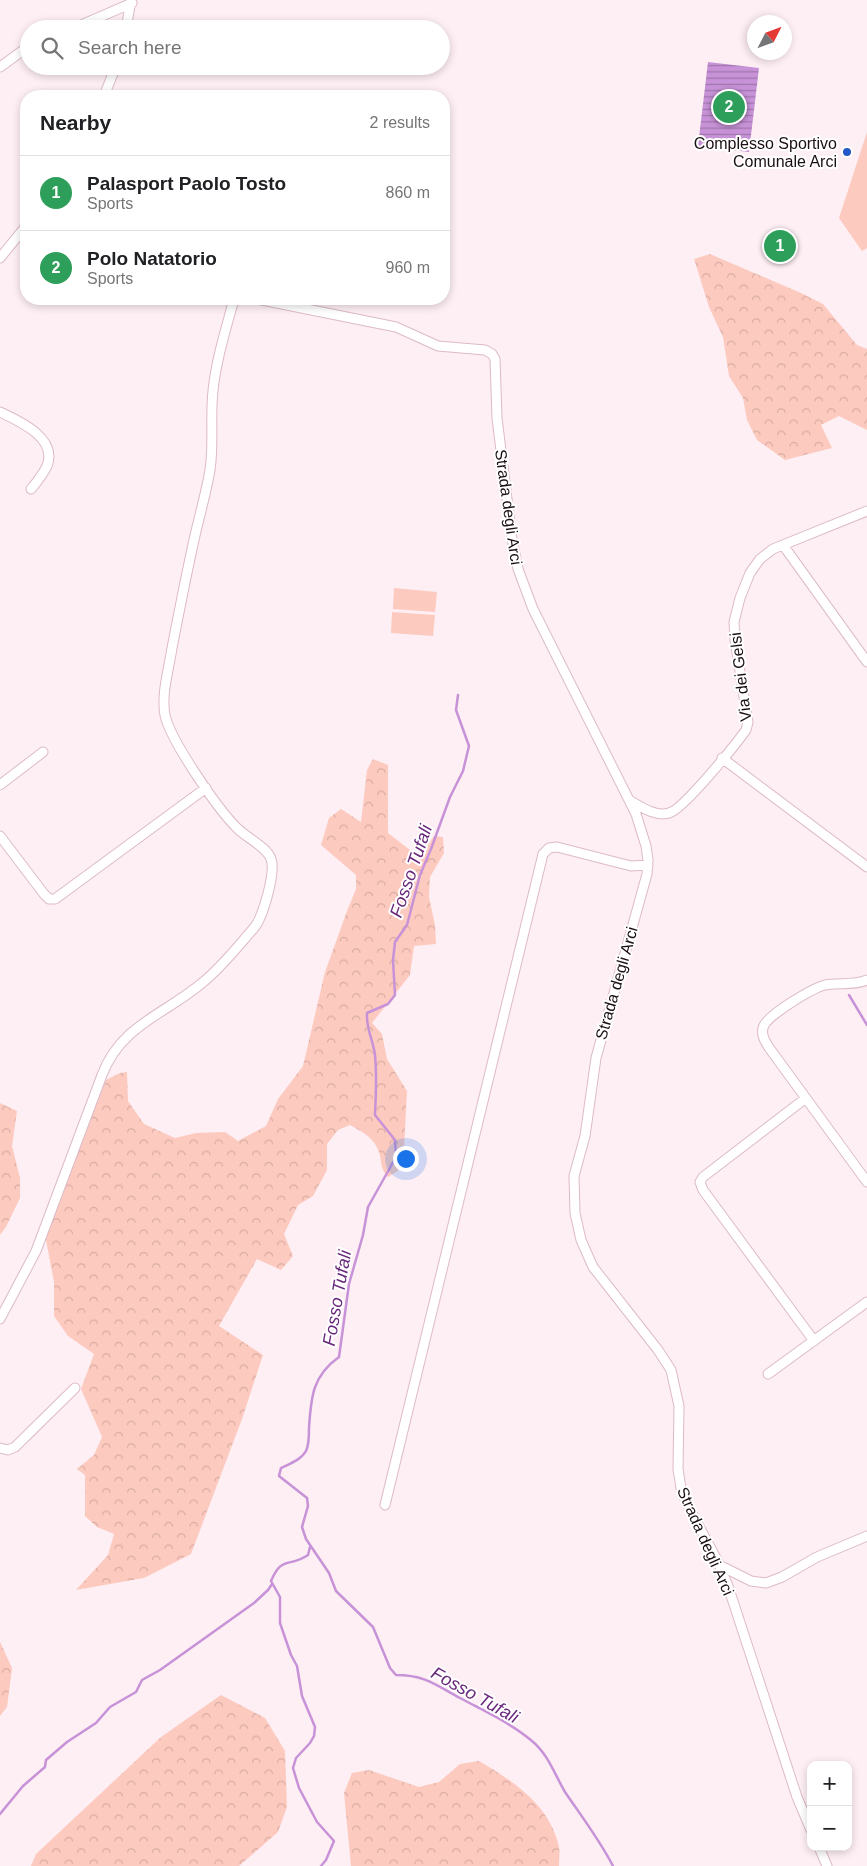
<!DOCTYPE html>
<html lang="en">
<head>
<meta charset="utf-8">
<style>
	:root { --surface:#fff; --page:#f6f6f6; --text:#202124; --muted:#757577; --line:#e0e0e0; --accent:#2259c6 }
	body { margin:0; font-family:Arial,sans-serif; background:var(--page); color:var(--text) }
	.controls { position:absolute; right:15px; bottom:15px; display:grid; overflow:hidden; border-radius:10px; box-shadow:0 2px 8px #0003 }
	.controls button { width:45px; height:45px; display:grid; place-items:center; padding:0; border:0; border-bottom:1px solid var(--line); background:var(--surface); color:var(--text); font:25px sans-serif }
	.compass { position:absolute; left:747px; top:15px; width:45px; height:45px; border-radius:50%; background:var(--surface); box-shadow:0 2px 8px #0003; rotate:48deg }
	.you { position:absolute; left:405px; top:1158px; width:18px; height:18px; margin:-12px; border:4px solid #fff; border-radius:50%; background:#1a73e8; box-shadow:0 0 0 8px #1a73e833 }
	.badge { display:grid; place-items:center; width:32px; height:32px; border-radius:50%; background:var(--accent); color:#fff; font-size:16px; font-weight:700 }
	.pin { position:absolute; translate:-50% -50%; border:2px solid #fff; box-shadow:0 1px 5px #0006 }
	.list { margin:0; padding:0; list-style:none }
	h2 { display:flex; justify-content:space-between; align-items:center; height:65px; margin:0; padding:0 20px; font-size:21px }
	h2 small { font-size:16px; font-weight:400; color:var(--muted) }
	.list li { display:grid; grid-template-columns:32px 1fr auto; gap:15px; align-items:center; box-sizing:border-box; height:75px; padding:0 20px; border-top:1px solid var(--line) }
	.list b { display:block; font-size:19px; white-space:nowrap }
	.list p { margin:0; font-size:16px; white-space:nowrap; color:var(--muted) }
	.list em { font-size:16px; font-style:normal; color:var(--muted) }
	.icon { flex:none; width:28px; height:28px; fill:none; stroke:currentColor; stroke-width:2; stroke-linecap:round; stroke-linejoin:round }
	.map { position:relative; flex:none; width:867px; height:1866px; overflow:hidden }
	.search { position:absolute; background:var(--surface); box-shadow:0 2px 8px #0003; left:20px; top:20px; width:430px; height:55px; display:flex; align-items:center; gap:12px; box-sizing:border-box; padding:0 18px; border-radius:28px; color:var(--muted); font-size:19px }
	.panel { position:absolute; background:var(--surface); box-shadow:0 2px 8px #0003; left:20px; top:90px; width:430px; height:215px; border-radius:20px }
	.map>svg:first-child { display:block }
</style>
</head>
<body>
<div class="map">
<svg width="867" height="1866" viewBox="0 0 867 1866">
	<defs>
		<pattern id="forest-crowns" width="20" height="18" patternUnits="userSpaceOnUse" patternTransform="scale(1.25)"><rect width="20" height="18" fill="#fdcabf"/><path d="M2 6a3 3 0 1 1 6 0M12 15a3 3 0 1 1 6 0" fill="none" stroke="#d8aca3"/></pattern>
		<pattern id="water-rules" width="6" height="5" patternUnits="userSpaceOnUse" patternTransform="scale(1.25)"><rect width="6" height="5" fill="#c792d7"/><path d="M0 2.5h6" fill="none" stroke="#a176ad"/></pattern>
	</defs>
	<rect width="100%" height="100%" fill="#feeff4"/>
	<path fill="#fdcabf" d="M867,132V248L862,251L839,218Z
		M394,588L437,592L435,612L393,609Z
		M392,612L435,615L433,636L391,633Z"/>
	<path fill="url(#forest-crowns)" d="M710,254L801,293L823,304L857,345L867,349V430L839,416L821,425L832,448L785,460L757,440L747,420L743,398L729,376L723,337L709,307L694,259Z
		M373,759L388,765V833L410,850L422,854L434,836L443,837L444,853L430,877L429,897L435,925L436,944L414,946L410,975L372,1023L382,1034L387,1059L407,1091L404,1149L399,1170L388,1177C378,1164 383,1164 379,1152C374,1137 362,1132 350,1125L338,1130L327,1144V1170L313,1196L298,1205L284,1234L293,1256L281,1270L257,1259L219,1326L263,1355L242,1419L191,1554L144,1578L76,1590L108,1555L114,1534L97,1527L85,1516V1475L77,1469L94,1455L102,1437L81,1389L94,1354L68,1336L54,1316V1282L45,1235L106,1080L120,1073L127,1072L128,1101L144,1124L175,1138L196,1133L225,1132L238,1141L266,1126L278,1099L303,1066L325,972L347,911L356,889V875L321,845L329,818L341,809L361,822L367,770Z
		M0,1103L17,1111L12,1146L20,1178V1198L6,1227L0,1235Z
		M0,1642L12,1668L7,1707L0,1716Z
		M221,1695L265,1718L285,1751L287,1807L278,1832L239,1866H31L36,1854L161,1737Z
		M479,1761C513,1781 550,1805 559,1847C560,1852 559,1860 559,1866H351L344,1793L352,1773L369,1770L419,1787L439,1782L460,1764Z"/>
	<path fill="url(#water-rules)" d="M708,62L759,68L749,152L698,146Z"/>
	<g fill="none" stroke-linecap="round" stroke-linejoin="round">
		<path stroke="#c792d7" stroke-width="2.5" d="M458,695L456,710L469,746L463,771L450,797L431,849L420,875L407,925L395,942L393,960L395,995L388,1004L367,1013C366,1030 373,1039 375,1055C377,1075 376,1095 375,1115L395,1140L396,1157L368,1207L363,1235L349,1284L339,1357C312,1376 311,1398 309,1428C309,1435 309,1445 306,1451C301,1460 289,1464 281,1468L279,1476L307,1498L308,1506L302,1527L306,1539L329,1573L336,1591L373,1627L390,1668L396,1675C425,1675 436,1685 460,1698C484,1711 511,1723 532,1741C548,1754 555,1775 565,1792C582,1817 599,1839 613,1866
			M849,995L867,1025
			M310,1547L308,1555C289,1568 282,1555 271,1581L280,1597V1623L291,1655L297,1666L302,1696L315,1727L314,1736L310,1743L296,1758L293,1768L299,1788L317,1822L334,1841L326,1860L321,1866
			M0,1814L23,1786L45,1767L46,1760L67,1742L96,1723L110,1707L136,1692L142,1680L160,1670L254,1603L268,1590L272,1584"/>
		<defs>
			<path id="minor" d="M72,29L132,3
				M126,29L131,0
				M0,67L29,46
				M104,96L116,66
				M0,258L26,226
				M257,299L396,327L438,346L485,350L492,354L495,359L497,418L512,539L518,569L533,609L636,814L646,846L648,860L647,874L596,1058L585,1136L574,1176L575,1213L581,1240L593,1267L658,1350L671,1370L679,1406L678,1469L681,1488L686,1502L717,1560L728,1586L797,1797L811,1830
				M0,412C19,421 58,438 47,466C43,474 37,482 31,489
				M783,545L867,662
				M722,758L867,867
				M0,785L43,752
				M629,800C641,807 656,817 669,813C683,810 736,744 746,730L748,722L735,640L734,622L740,598L750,573L760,559L773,549L867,511
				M0,836L44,894L49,899H55L206,788
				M867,980C853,986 839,982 825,985C813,988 765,1016 763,1028C761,1036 766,1043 770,1049L867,1182
				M806,1098L703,1177L700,1182L703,1190L814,1341
				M0,1319L36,1251L102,1075C121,1025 164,1015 202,983C221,968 238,946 254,928C263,917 276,872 271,859C267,847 247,838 238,829C219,811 170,740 165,715C161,694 169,669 172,648C179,612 186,576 194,540C199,517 206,494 210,470C214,444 210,417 213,391C216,360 226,329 234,299
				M768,1374L867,1302
				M0,1448L8,1450L15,1447L75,1388
				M385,1505L543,854L549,848L557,847L631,866L648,865
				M719,1565L751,1581L766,1583L782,1577L817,1557L867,1536
				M819,1847L827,1866"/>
		</defs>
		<use href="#minor" stroke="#ddbac6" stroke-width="11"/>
		<use href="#minor" stroke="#fff" stroke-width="9"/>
	</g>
	<circle fill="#2259c6" stroke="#fff" stroke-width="2" cx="847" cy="152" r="5"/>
	<g text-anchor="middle" stroke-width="4" stroke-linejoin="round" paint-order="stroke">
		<g font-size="16" fill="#1b0f14" stroke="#fff" text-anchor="end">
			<text x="837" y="149">Complesso Sportivo<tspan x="837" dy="18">Comunale Arci</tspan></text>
		</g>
		<g font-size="16" fill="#1b0f14" stroke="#fff">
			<text transform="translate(509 507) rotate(82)" y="6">Strada degli Arci</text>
			<text transform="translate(740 677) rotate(-97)" y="6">Via dei Gelsi</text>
			<text transform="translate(616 983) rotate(-74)" y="6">Strada degli Arci</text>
			<text transform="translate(706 1541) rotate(66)" y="6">Strada degli Arci</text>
		</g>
		<g font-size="18" font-style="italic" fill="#68287b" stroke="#fff">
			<text transform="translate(411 871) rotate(-71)" y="6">Fosso Tufali</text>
			<text transform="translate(337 1298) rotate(-80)" y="6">Fosso Tufali</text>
			<text transform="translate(475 1695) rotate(29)" y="6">Fosso Tufali</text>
		</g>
	</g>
</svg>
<div class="controls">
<button>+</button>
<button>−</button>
</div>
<svg class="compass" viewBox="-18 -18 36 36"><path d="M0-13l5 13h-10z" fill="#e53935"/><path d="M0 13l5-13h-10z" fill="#757577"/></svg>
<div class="you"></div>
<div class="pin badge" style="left:780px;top:246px;background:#2e9e5b">1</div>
<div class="pin badge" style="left:729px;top:107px;background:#2e9e5b">2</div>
<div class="search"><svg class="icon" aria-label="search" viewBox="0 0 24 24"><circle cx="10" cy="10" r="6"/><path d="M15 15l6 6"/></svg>Search here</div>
<section class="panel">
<h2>Nearby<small>2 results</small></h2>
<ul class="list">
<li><span class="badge" style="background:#2e9e5b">1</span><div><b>Palasport Paolo Tosto</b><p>Sports</p></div><em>860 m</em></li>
<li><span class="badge" style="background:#2e9e5b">2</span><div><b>Polo Natatorio</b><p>Sports</p></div><em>960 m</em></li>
</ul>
</section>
</div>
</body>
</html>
